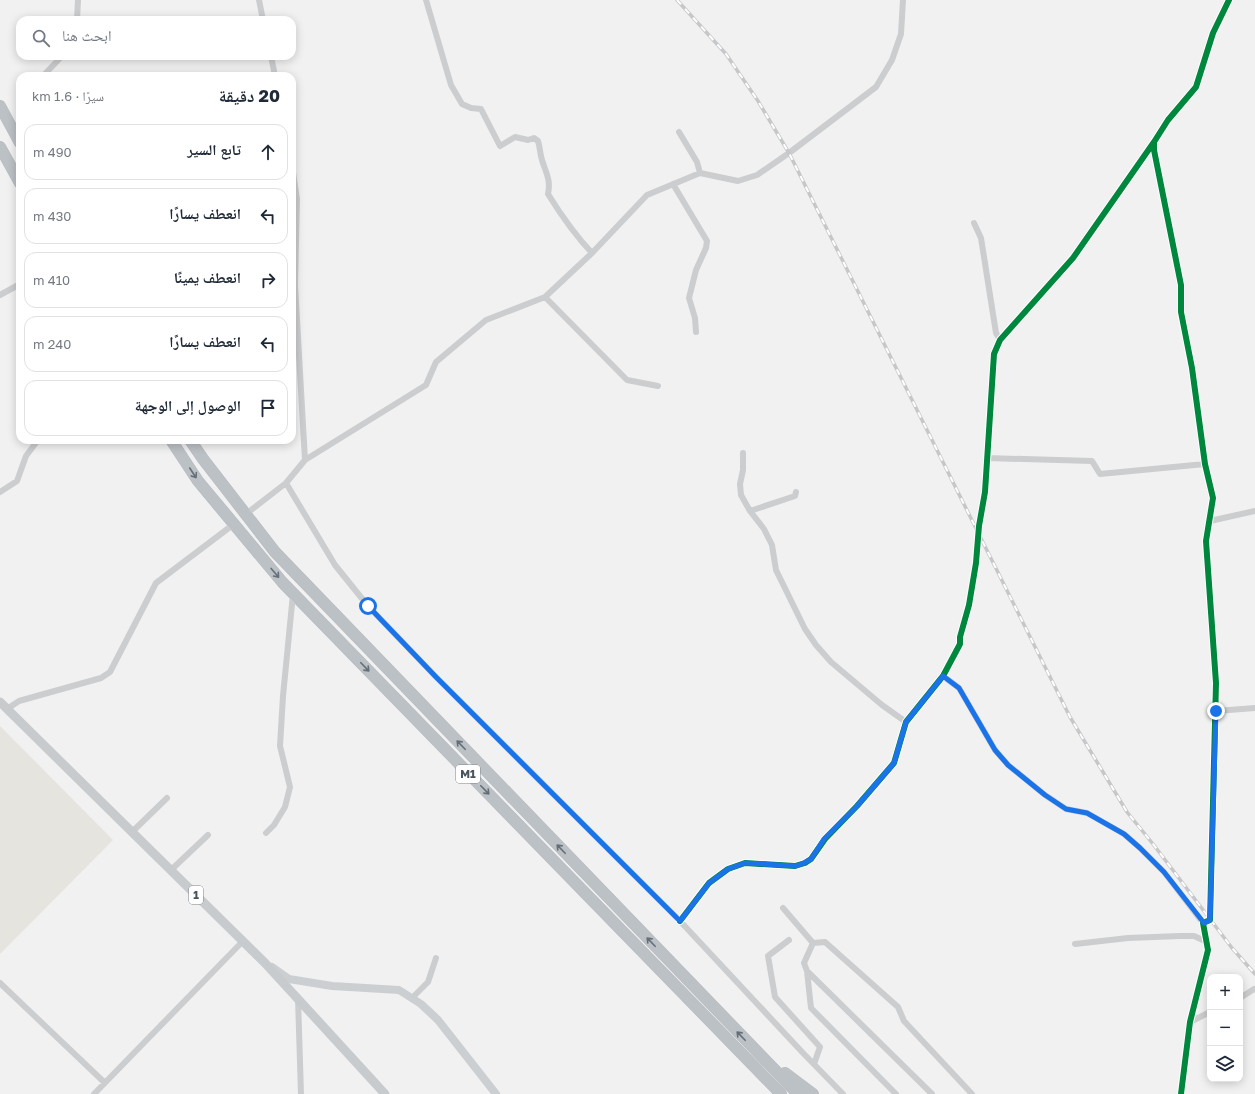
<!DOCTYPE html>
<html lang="ar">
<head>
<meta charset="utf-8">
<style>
	:root { --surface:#fff; --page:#f6f6f7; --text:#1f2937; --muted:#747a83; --line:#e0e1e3 }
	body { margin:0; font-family:"Golos Text","Noto Naskh Arabic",sans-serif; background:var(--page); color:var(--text); direction:rtl }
	.controls { position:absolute; right:12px; bottom:12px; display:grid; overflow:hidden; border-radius:8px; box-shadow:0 2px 10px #0003 }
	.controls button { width:36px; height:36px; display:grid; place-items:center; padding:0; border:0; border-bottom:1px solid var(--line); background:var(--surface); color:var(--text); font:20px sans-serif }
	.stop { position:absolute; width:12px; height:12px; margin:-9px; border:3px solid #1a73e8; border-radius:50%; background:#fff }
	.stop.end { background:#1a73e8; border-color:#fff; box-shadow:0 1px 4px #0008 }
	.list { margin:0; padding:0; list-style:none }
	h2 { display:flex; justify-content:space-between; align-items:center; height:52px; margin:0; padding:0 16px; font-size:17px }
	h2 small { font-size:13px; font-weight:400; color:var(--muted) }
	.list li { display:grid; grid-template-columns:26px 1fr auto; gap:12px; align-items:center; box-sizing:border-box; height:56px; margin:0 8px 8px; padding:0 8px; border:1px solid var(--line); border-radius:12px }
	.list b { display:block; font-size:15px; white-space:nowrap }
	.list em { font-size:13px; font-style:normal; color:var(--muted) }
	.icon { flex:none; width:22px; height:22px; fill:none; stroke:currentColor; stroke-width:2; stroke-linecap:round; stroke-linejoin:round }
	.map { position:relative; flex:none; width:1255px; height:1094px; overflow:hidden; direction:ltr }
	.search { position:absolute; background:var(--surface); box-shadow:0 2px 10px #0003; left:16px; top:16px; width:280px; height:44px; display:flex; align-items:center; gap:10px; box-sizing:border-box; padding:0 14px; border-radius:12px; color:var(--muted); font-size:15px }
	.panel { position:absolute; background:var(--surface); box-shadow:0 2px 10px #0003; left:16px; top:72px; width:280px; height:372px; border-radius:12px; direction:rtl }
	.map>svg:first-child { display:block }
</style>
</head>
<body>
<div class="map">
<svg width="1255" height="1094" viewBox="0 0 1255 1094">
	<rect width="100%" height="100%" fill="#f2f1f1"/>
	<path fill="#e6e4df" d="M0,726L113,840L0,954Z"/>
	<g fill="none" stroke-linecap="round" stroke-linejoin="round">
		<defs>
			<path id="highway" d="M0,106L20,143
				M0,147L20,183
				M171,440L198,481L283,583L781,1094
				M190,440L203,459L275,552L798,1094
				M785,1073L813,1094"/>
		</defs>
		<use href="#highway" stroke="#b6bbc0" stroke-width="12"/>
		<path stroke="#cbcdcf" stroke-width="6" d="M259,0L263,20
			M426,0L451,85L462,104L471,108L481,109L500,146L515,137L528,140L534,138L538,141C540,147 540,154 542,160C546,173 551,180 548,194C561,215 575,235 592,253
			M77,20L78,0
			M271,56L275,76
			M43,76L62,56
			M679,132L697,162L700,173
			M292,166L297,199L295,285L305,460
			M673,184L707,241L706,248L696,270L689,298L695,318L696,332
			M974,223L981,238L996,333L1000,340
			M0,295L20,284
			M545,297L627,380L658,386
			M743,453V470L740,484L741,495L750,511L764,529L772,545L776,570L805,629L816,645L831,662L882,705L906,722
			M987,458L1092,461L1100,474L1205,464
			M286,483L335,565L368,606L436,677L680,921L803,1053L843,1094
			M0,492L17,481L26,456L38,440
			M750,511L795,496L796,492
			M246,514L286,483L305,460L426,385L436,362L486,320L545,297L592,253L647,195L700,173L738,181L757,175L789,153L876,87L892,60L901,34L903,0
			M1210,521L1255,511
			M943,676L959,688L995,750L1008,765L1045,795L1066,809L1087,813L1124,834L1140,848L1164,872L1203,923
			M7,709L19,701L101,678L110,672L156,583L234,524
			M1216,711L1255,708
			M132,832L167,798
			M266,833L274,825L285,807L290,787L280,746L283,696L293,594
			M171,870L208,835
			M783,908L813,943L804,963L807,971L811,1008L896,1094
			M680,921L709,883L728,869L745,863L795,866L805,863L811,859L825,839L857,806L894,763L906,722L943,676L960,644V637L969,605L976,563L979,526L985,492L994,354L1000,340L1073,258L1154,142
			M789,940L768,956L775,997L820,1047L814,1064
			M813,943L825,942L898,1007L904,1021L972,1094
			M1075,944L1128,938L1180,936H1194L1207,942
			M807,971L932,1094
			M0,983L105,1083
			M298,998L301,1094
			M412,998L428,982L436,958
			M1240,998L1254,989
			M1190,1022L1210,1012
			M94,1094L243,941
			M1181,1094L1190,1022L1208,950L1203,923L1210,920L1216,683L1206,541L1213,498L1205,464L1192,368L1181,312V285L1154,150V142L1168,120L1196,87L1213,33L1229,0"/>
		<path stroke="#cccfd2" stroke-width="8" d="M272,967L289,979L332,986L399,990L421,1004L438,1020L496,1094"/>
		<path stroke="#c7cbce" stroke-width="9" d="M0,702L265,963L385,1094"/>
		<use href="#highway" stroke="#bcc1c6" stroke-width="11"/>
		<defs>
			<path id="rail" d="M677,0L726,54L758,101L789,153L1070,717L1127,812L1153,844L1232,948L1255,974"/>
		</defs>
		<use href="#rail" stroke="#c6c7c9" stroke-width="3.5"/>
		<use href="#rail" stroke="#fff" stroke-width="2" stroke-dasharray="6" stroke-linecap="butt"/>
		<defs>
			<path id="cycleway" d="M680,921L709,883L728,869L745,863L795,866L805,863L811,859L825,839L857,806L894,763L906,722L943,676L960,644V637L969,605L976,563L979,526L985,492L994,354L1000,340L1073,258L1154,142
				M1181,1094L1190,1022L1208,950L1203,923L1210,920L1216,683L1206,541L1213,498L1205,464L1192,368L1181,312V285L1154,150V142L1168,120L1196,87L1213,33L1229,0"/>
		</defs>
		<use href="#cycleway" stroke="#fff" stroke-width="8"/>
		<use href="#cycleway" stroke="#00873e" stroke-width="6"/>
	</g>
	<defs><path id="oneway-shaft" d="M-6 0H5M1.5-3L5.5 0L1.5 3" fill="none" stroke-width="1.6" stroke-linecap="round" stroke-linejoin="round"/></defs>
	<g stroke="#656f78">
		<use href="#oneway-shaft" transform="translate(193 473) rotate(57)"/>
		<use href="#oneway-shaft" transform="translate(275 573) rotate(50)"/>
		<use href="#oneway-shaft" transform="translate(365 667) rotate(46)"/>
		<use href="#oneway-shaft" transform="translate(461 745) rotate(-134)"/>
		<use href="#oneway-shaft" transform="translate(485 790) rotate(46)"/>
		<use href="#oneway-shaft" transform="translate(561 849) rotate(-134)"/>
		<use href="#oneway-shaft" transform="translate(651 942) rotate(-134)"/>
		<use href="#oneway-shaft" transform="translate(741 1036) rotate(-134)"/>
	</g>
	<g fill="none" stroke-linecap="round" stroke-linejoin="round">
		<path stroke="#1a73e8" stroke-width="5" d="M368,606L436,677L680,921L709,883L728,869L745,863L796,866L804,863L811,859L824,839L857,806L894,763L906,722L943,676L959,688L995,750L1008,765L1045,795L1066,809L1087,813L1124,834L1140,848L1164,872L1204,923L1210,920L1216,711"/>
	</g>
	<g text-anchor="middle" stroke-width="4" stroke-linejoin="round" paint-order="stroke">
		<g fill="#fff" stroke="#7f878e" stroke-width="1">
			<rect x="456" y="765" width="24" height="18" rx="3"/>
			<rect x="189" y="886" width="14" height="18" rx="3"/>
		</g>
		<g font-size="11" font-weight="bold" fill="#48545e">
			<text x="468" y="778">M1</text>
			<text x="196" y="899">1</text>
		</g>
	</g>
</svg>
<div class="controls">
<button>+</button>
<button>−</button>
<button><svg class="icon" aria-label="layers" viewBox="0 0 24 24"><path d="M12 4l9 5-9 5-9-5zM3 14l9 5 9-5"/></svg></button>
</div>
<div class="stop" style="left:368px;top:606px"></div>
<div class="stop end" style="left:1216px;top:711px"></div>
<div class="search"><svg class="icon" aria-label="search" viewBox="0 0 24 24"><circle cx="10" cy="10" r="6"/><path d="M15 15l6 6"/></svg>ابحث هنا</div>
<section class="panel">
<h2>20 دقيقة<small>سيرًا · 1.6 km</small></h2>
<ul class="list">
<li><svg class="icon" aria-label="ahead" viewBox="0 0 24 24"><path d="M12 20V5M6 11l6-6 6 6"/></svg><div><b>تابع السير</b></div><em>490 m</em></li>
<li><svg class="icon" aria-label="left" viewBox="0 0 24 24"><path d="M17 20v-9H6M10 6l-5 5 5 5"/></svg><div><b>انعطف يسارًا</b></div><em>430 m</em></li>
<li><svg class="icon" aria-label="right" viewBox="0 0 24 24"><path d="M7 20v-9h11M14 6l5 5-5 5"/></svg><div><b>انعطف يمينًا</b></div><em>410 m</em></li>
<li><svg class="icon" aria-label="left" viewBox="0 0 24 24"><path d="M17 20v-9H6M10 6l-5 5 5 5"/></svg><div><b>انعطف يسارًا</b></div><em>240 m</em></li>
<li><svg class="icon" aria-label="arrive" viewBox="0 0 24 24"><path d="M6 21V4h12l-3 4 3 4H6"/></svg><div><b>الوصول إلى الوجهة</b></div></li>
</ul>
</section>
</div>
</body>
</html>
